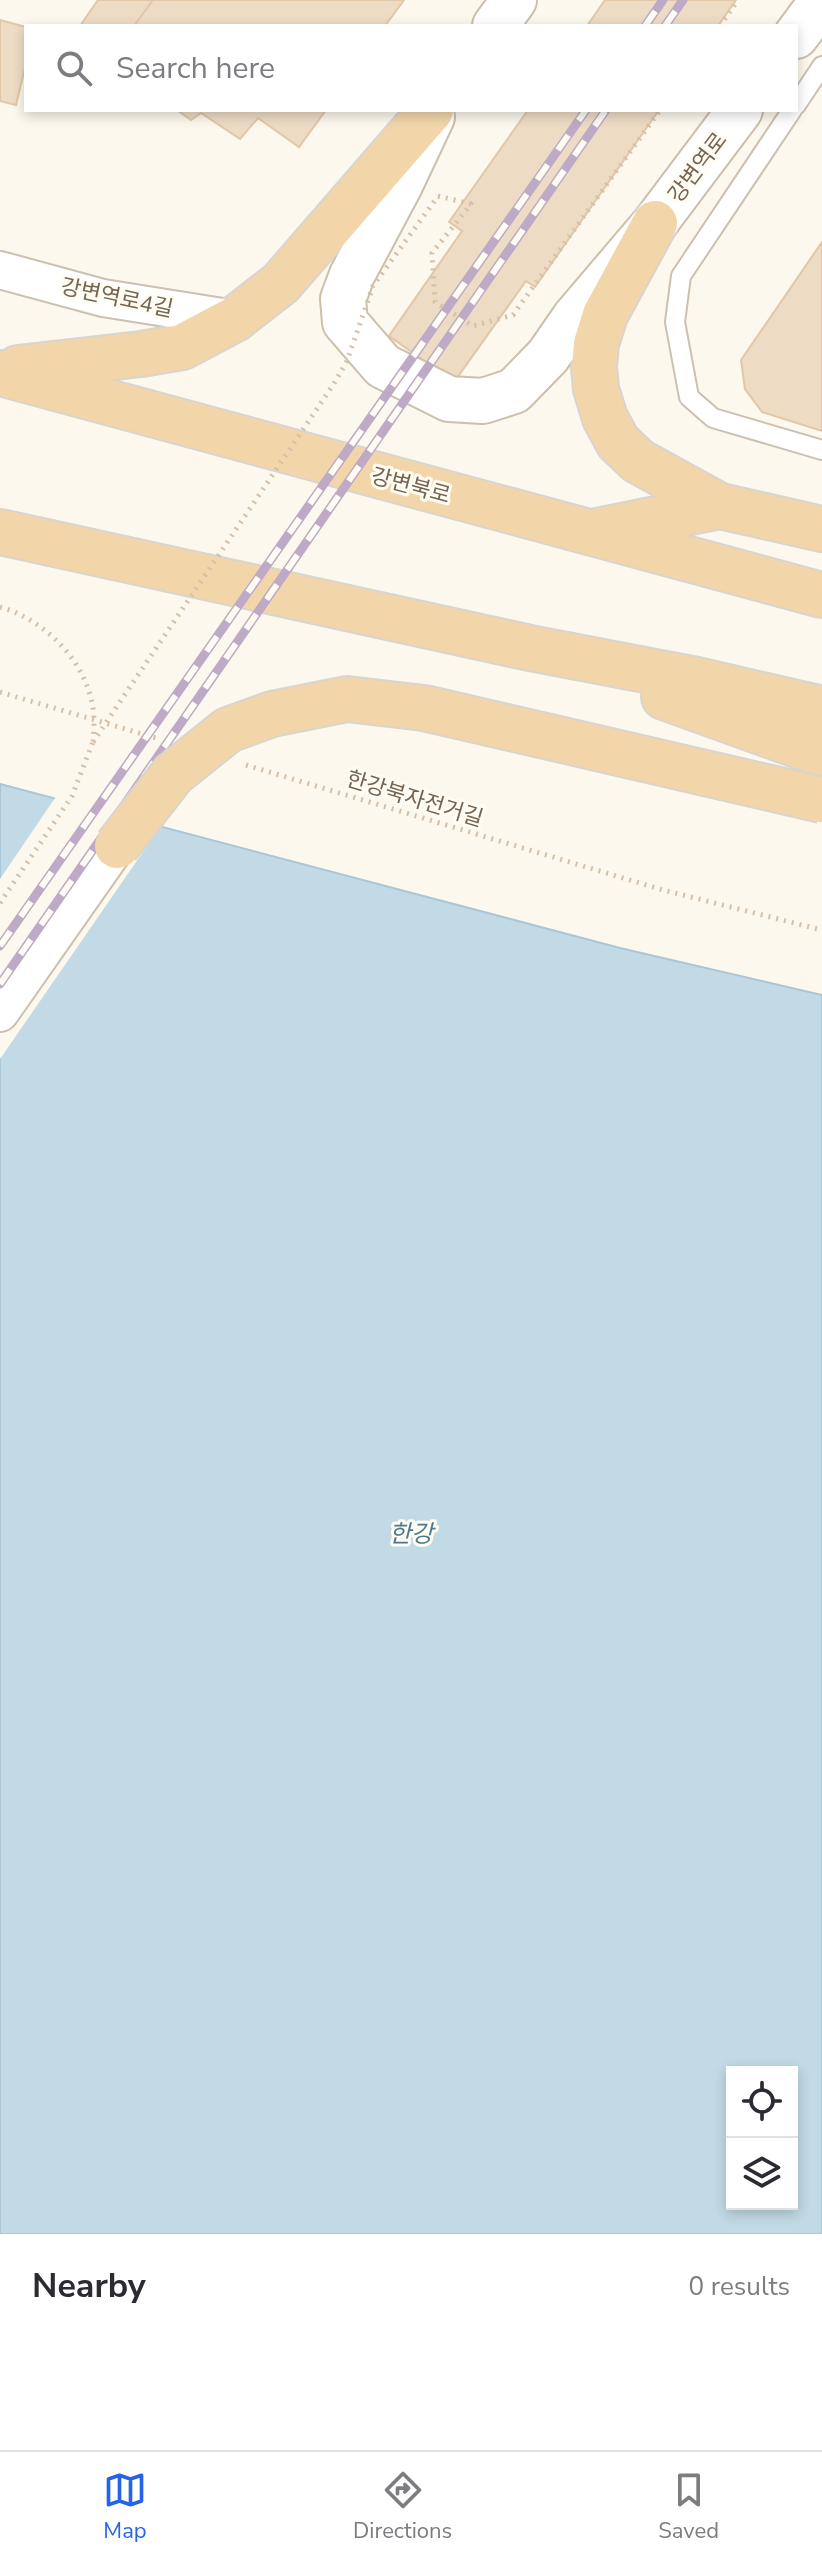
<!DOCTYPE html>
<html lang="en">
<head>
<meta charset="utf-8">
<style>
	:root { --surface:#fff; --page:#f7f7f7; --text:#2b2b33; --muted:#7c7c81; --line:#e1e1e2; --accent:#2563eb }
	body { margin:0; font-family:"Nunito Sans","Noto Sans KR",sans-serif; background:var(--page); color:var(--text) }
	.controls { position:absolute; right:24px; bottom:24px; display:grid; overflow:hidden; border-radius:0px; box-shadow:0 4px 12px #0003 }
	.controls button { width:72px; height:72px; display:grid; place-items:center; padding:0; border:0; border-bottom:2px solid var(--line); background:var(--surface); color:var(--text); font:40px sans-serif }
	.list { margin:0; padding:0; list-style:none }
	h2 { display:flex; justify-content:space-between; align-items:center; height:104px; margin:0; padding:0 32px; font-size:34px }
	h2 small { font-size:26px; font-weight:400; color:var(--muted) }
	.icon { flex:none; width:44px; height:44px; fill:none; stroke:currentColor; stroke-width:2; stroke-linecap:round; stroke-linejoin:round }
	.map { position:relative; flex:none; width:822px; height:2234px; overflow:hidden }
	.search { position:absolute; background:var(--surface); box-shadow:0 4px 12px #0003; left:24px; right:24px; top:24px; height:88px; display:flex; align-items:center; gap:20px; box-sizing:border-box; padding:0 28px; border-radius:0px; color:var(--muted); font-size:30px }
	.sheet { height:216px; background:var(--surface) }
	nav { display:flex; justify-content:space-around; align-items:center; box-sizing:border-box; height:112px; border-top:2px solid var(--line); background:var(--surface); font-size:22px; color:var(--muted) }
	nav a { display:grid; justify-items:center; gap:4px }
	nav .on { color:var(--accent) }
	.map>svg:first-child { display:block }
</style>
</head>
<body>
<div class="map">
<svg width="822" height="2234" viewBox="0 0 822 2234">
	<rect width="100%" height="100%" fill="#fcf8ed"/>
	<path fill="#c2dae5" stroke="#a9c7d6" stroke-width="2" fill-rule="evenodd" d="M0,784L620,948L822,995V2234H0ZM732,2072H792V2204H732Z"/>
	<path fill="#fcf8ed" d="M57,795L163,823L0,1059V879Z"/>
	<path fill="#eddbc4" stroke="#e1c7a8" stroke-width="2" d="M98,0H153L134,26H80Z
		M153,0H404L385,26H134Z
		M605,0H736L718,26H587Z
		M0,20L26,27V73L24,72L16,105L0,101Z
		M177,110H326L299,147L258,118L240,139L201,113L191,120Z
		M528,110H659L535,287L526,281L454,382L389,336L462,231L449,222Z
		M822,242V431L762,412L745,389L741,360Z"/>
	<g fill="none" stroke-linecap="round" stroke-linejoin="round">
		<defs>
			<path id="service" d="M796,105L822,66
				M792,110L681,276L675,322L689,397L713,418L822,450"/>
			<path id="minor" d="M0,270L103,298L235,319
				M0,1013L117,846"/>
			<path id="secondary" d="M495,26L514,0
				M796,36L822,1
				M432,117L400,185L352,275L343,299L345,322L383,366L449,399L483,401L514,391L548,356L575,317L655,223L740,110"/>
			<path id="trunk" d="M655,223L605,315L596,344L594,367L596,389L605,418L618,442L638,461L720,506L822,529
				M18,368L141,354L182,347L235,319L281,283L431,110
				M0,373L822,595
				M597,531L720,506
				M0,532L530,648L692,679L822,709
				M664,697L822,754"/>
		</defs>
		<use href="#service" stroke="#ccc0b0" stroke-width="22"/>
		<use href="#minor" stroke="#ccc0b0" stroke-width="40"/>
		<use href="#secondary" stroke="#ccbfab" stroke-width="48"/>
		<use href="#trunk" stroke="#d9d4ce" stroke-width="48"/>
		<path stroke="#d5c1a9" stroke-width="5" stroke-dasharray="2 6" stroke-linecap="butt" d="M720,26L738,0
			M438,196L471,204L432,253L435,302L473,326L513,315L660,110
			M0,692L156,738
			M246,765L663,890L822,930
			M0,903L72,796L93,742"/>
		<use href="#service" stroke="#fff" stroke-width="18"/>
		<use href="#minor" stroke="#fff" stroke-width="36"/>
		<use href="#secondary" stroke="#fff" stroke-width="44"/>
		<use href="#trunk" stroke="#f2d6aa" stroke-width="44"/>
		<defs>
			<path id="rail" d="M645,26L663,0
				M665,26L683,0
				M0,946L586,110
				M0,984L606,110"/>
		</defs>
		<use href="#rail" stroke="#beaac6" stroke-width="9"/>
		<use href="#rail" stroke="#fefcf3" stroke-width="6" stroke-dasharray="18" stroke-linecap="butt"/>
		<defs>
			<path id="trunk-bridge" d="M117,846L173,774L228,730L272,714L347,699L424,708L822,800"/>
		</defs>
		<use href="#trunk-bridge" stroke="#d9d4ce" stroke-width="48" stroke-linecap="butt"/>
		<path stroke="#d5c1a9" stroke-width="5" stroke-dasharray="2 6" stroke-linecap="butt" d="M0,607C43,619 83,658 92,703C95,715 94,729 93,741
			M93,742L335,382L347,361L373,286L438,196"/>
		<use href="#trunk-bridge" stroke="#f2d6aa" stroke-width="44"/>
	</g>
	<g text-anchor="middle" stroke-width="6" stroke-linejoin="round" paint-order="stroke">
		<g font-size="22" fill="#766450" stroke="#fefcf3">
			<text transform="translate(697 167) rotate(-53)" y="8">강변역로</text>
			<text transform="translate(117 297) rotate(12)" y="8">강변역로4길</text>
			<text transform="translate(411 485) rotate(15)" y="8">강변북로</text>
			<text transform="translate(415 798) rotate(17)" y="8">한강북자전거길</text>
		</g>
		<g font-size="24" font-style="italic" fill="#4e798e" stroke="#fefcf3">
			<text x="411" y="1542">한강</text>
		</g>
	</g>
</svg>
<div class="controls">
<button><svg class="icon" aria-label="locate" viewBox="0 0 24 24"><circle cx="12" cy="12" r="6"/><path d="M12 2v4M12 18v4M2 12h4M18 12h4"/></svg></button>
<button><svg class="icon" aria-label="layers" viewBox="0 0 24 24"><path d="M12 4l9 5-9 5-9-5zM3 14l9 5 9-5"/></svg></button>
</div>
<div class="search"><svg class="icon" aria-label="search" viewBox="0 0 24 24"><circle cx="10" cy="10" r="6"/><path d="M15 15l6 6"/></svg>Search here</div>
</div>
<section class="sheet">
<h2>Nearby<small>0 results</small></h2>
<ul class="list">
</ul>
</section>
<nav>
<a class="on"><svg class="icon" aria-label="map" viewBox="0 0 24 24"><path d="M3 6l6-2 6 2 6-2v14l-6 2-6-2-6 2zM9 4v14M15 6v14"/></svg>Map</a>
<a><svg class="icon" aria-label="directions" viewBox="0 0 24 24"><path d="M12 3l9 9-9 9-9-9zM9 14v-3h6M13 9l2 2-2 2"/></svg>Directions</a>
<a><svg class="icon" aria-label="saved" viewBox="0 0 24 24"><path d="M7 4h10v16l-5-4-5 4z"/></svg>Saved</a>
</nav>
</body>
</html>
